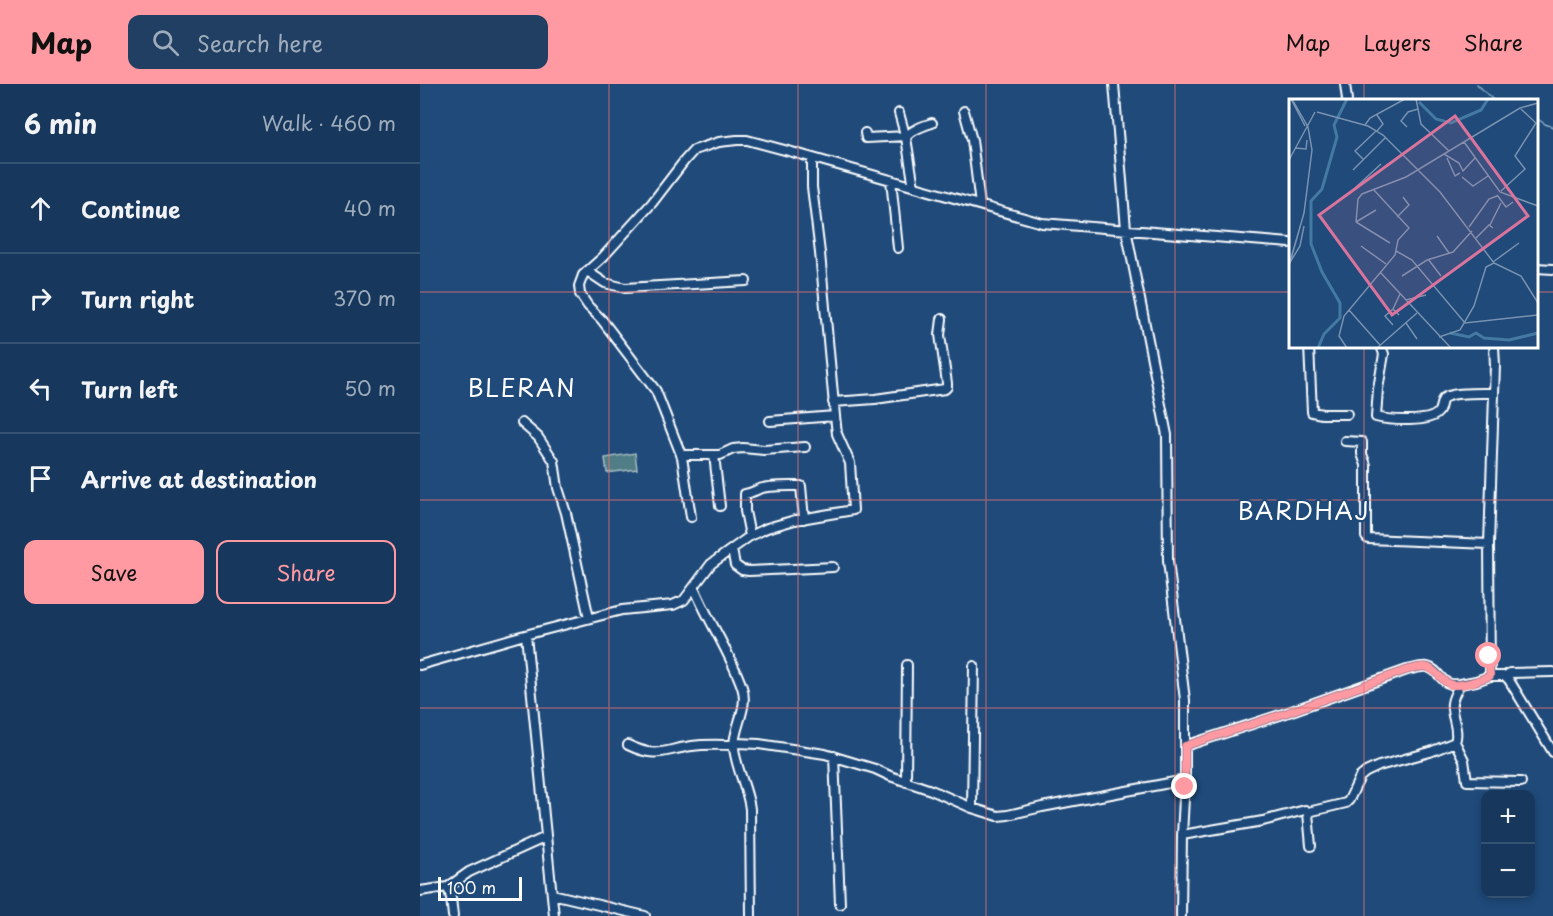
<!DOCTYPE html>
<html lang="en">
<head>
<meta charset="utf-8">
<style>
	:root { --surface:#17385c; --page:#203f62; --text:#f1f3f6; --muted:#9eacbb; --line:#365272; --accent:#ff9aa2 }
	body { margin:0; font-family:"Playpen Sans",sans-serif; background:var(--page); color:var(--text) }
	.controls { position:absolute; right:18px; bottom:18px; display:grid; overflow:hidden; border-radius:12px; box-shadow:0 3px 9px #0003 }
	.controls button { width:54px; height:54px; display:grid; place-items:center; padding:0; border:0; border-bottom:2px solid var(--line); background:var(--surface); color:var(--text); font:30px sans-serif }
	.scale { position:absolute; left:18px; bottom:15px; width:84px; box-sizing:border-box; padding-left:6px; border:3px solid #fff; border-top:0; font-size:16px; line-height:21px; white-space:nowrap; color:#fff; -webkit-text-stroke:4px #1f4a7a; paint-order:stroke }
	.stop { position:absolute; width:18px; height:18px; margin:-14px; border:4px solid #ff9aa2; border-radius:50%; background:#fff }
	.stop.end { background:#ff9aa2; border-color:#fff; box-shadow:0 2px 6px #0008 }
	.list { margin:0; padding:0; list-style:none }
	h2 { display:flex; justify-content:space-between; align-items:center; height:78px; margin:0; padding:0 24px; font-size:26px }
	h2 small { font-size:20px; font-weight:400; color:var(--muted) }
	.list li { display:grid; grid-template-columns:39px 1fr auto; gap:18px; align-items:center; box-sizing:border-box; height:90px; padding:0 24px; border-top:2px solid var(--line) }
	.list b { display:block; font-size:22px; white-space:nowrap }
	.list em { font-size:20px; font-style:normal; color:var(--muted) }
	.actions { display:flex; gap:12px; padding:18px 24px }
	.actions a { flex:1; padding:14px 0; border:2px solid var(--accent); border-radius:12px; text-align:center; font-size:21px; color:var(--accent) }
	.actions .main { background:var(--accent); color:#111 }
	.icon { flex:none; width:33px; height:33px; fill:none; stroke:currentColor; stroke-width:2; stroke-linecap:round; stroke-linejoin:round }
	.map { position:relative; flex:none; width:1133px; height:832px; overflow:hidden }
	header { display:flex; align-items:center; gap:36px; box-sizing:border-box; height:84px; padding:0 30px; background:var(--accent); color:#111 }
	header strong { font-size:28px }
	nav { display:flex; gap:33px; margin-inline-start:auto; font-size:21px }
	.search { width:420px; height:54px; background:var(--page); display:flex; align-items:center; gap:15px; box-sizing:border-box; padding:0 21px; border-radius:12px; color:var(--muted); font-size:22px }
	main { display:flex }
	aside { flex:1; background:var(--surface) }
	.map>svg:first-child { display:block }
</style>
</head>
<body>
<header>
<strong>Map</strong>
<div class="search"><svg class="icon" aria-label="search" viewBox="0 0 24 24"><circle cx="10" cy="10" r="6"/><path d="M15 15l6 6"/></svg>Search here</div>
<nav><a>Map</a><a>Layers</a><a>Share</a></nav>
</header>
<main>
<aside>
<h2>6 min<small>Walk · 460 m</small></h2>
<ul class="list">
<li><svg class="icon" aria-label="ahead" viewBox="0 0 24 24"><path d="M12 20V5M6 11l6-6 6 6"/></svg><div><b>Continue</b></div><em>40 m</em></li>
<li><svg class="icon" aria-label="right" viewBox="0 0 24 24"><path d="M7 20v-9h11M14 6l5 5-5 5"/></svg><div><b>Turn right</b></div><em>370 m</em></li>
<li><svg class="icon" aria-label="left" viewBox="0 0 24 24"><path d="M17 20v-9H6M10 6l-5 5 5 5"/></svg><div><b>Turn left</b></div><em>50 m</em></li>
<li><svg class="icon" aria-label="arrive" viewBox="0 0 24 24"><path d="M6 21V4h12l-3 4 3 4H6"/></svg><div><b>Arrive at destination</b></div></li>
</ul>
<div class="actions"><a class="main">Save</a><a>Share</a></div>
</aside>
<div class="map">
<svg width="1133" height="832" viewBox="0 0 1133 832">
	<rect width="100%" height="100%" fill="#1f4a7a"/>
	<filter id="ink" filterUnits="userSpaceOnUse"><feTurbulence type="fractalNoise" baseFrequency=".0167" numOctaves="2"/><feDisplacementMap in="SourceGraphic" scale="12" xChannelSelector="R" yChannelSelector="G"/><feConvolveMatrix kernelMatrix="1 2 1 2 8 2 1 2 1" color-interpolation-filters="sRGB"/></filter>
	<g filter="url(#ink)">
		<path fill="#517d86" stroke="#a8bec2" stroke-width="1.5" d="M215,369L217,385L187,389L185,374Z"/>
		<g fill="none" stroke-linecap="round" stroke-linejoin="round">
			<path stroke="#8fafc7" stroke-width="1.5" d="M1057,0L1073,16
				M1116,34L1125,40L1133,43"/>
			<defs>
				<path id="minor" d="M694,0L706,145L747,351L748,477L765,616V696L762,751L761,832
					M925,0L927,16
					M544,27L552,56L560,121
					M445,49L446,54L487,52L484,47L479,29
					M471,96L478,164
					M494,103L486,54C490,46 503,42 512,39
					M1116,184L1133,185
					M167,187L185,199L205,204L326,197
					M889,262L892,328L902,330H927
					M961,262L964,270L958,305L956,333C968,336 1012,340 1019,327C1022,321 1020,314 1028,312C1039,308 1062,309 1074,309
					M1074,262L1075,281L1069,460L1070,592H1085L1089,596L1133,668
					M413,318L455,315L525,305L527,303V299L520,251L522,235
					M350,337L415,332
					M102,339L118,353L134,377L138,404L146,429L169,534
					M925,357L942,358V370L946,381V453L948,455L1069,460
					M261,371H300L313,365L323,364L344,366L385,363
					M294,371L300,422
					M271,433L262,373L236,307L182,236L168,222L160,210L159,202L163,191L183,173L232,119L265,76L274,66L299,58L317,56H327L372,68L622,139L870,159
					M330,452L325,427V410C332,409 334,407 339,405C349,401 370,402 381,402L384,435
					M312,466L315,481L322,486L329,487L413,483
					M274,503C288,537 310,568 322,603C329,623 314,643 314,662C314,680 328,705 330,725L331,832
					M106,551L134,832
					M0,581L101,552L202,526L253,521L264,516L291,480L330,452L347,444L375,436L433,426L430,379L417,350L415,332L400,169L392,103V74
					M1070,592L1056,597L1040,600C1037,606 1033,612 1032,619C1030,632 1040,645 1035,658L1044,676L1047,697L1101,698
					M1085,592L1090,589L1133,588
					M208,661C237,675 243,666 272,662C285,660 300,661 314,661L318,659L339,660L405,670L455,685L470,692L511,706L552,724L578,732L588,731L622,723L765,696
					M765,662L863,630L987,586C993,585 1001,582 1007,583C1022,586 1019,603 1040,600
					M414,672L420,820
					M486,698L487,581
					M552,724L554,582
					M888,728L926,719L929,716L940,693L946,688L959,682L1010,668L1035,658
					M762,751L843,737L885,726L888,729L891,762
					M0,807L28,803
					M132,810L225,832
					M33,832L31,814L28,803L49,788L126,753"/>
			</defs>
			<use href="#minor" stroke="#fff" stroke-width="12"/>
			<use href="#minor" stroke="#1f4a7a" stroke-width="8"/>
		</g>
	</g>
	<g fill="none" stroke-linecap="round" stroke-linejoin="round" filter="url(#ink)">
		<path stroke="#ff9aa2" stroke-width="8" d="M765,703V662L863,630L987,586C993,585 1000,582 1006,583C1017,585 1022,600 1033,601C1045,602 1059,596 1070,592L1069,572"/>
	</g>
	<path fill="none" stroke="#e47373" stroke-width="1.5" stroke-opacity="0.55" d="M189,0V832M378,0V832M566,0V832M755,0V832M944,0V16M0,208H870M1116,208H1133M944,262V832M0,416H1133M0,624H1133"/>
	<g text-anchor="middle" stroke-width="4.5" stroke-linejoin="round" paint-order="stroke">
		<g font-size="24" letter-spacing="1.5" fill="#fff" stroke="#1f4a7a">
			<text x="102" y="313">BLERAN</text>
			<text x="884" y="436">BARDHAJ</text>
		</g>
	</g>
	<g transform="translate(869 15)">
		<rect width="249" height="249" fill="#1f4a7a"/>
		<path fill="none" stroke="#4479a2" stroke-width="3" d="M130,3L147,20L162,24L192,11L199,0M161,234L180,238L187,234L195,239L220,241L249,234M29,249L35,235L51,219V204L33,173L22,145V102L33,90L48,38L45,26L58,0"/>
		<path fill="none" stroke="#7992af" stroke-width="1.5" d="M2,0L16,27M127,0L132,25L160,52M28,13L79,27L94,36L151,93L205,164L197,168L185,207L171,231L150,238M76,26L81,19L116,0M118,28L112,22L119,13L129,10M88,32L94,25L88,16M175,43L211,93L249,107M6,49L17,50L18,41M155,55L170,64L174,72L186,59M158,59L166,77L171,74M74,60L66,52L87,32M0,61L26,13M64,71L97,38M173,78L184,87L199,77M67,88L92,65M212,92L236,70L226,57L247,24L232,10M208,96L217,108L224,103M108,118L120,106L114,98M67,123L69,100L73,95L117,78L231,9L249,4M67,123L101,144M67,123L87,111M201,126L212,104M180,128L200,100L208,97M148,137L160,154M187,139L200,126L204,129M72,147L97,165M107,152L123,161L176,224L249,216M2,159L11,128M139,160L152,177M204,163L230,144M205,164L232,177L249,204M0,165L11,147L15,127M0,167L15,114L23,51L19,28L3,0M91,173L162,249M113,177L138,161L164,153L183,132M117,201L137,196M104,210L96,217L104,226M60,211L91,246M110,216L104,210L111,195M117,224L128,240M58,249L50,237L55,217L106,156L109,141L120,129L84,90M88,249L128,214"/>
		<path fill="#da749d" fill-opacity="0.15" stroke="#da749d" stroke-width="3" d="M166,17L239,117L103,216L30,116Z"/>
		<rect width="249" height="249" fill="none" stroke="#fff" stroke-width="3"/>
	</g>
</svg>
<div class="controls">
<button>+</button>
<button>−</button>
</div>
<div class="scale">100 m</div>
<div class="stop" style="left:1069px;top:572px"></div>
<div class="stop end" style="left:765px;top:703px"></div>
</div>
</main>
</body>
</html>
